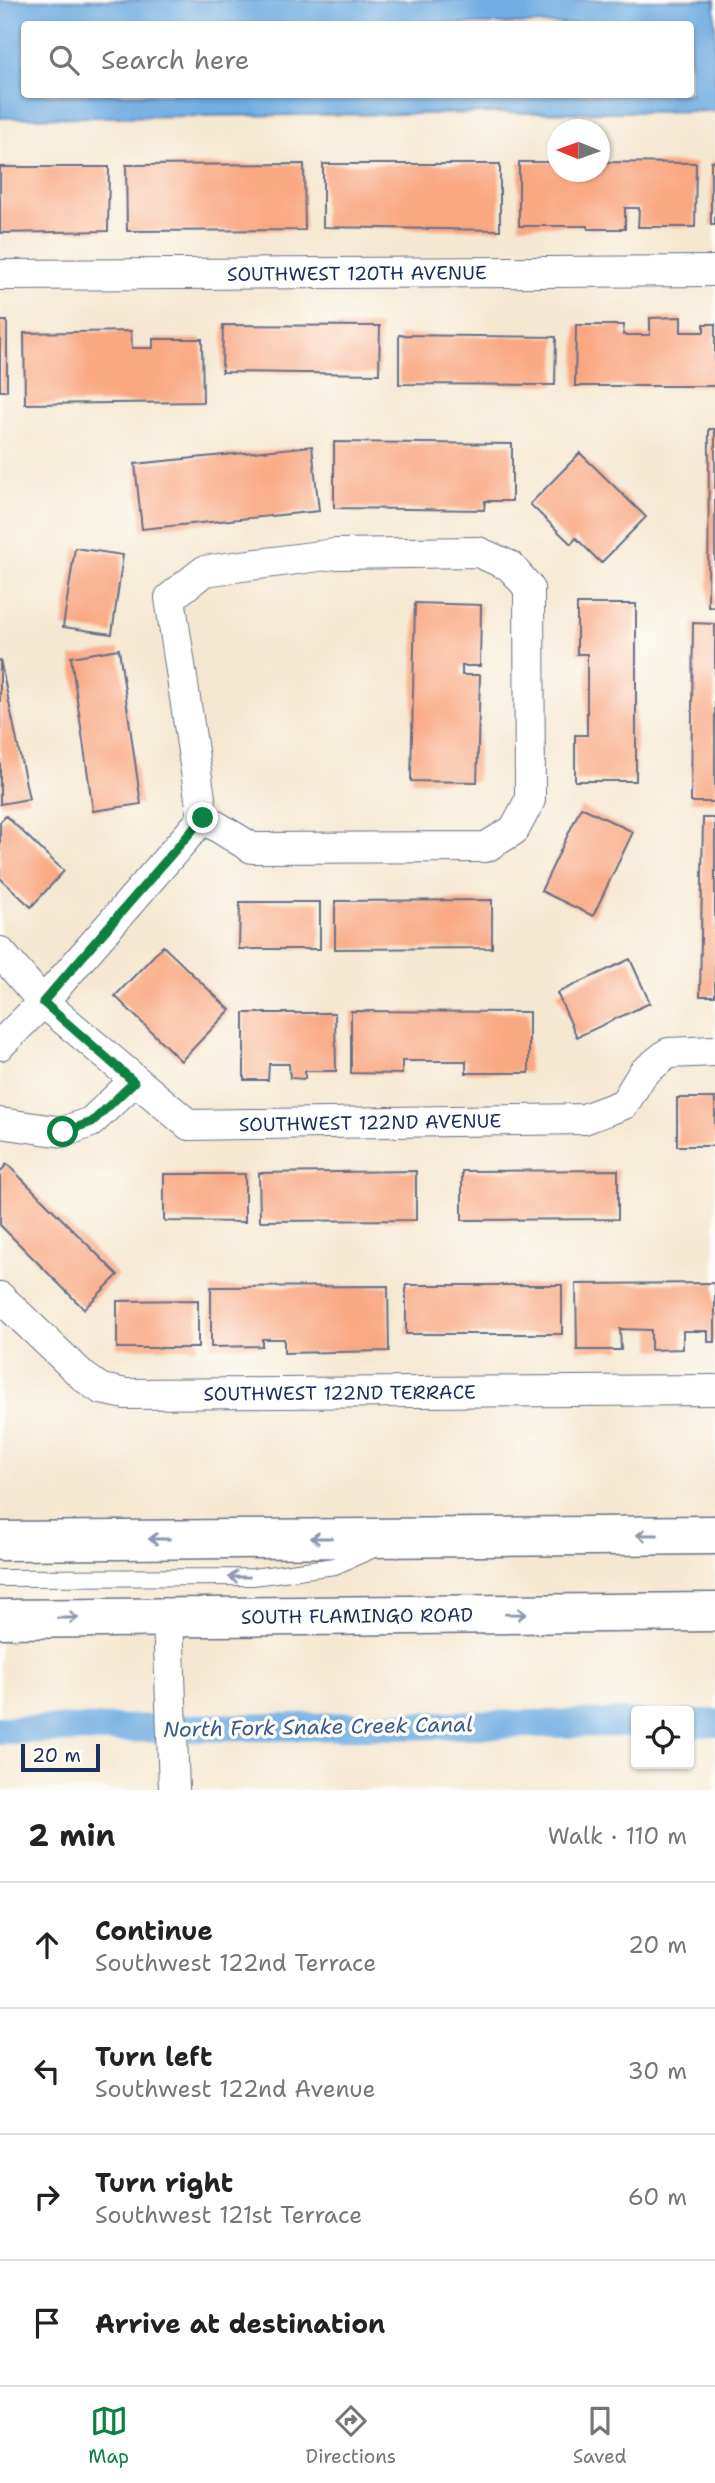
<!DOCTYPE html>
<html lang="en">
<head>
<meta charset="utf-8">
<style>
	:root { --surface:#fff; --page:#f2f2f2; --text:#222; --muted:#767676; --line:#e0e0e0; --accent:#0b8043 }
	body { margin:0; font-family:"Shantell Sans",sans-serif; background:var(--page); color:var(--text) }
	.controls { position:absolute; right:21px; bottom:21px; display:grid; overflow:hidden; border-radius:7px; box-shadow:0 2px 5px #0004 }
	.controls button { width:63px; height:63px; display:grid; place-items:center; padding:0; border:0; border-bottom:2px solid var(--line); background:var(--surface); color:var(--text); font:35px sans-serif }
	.compass { position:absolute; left:547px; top:119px; width:63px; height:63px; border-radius:50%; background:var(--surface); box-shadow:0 2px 5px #0004; rotate:271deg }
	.scale { position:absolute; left:21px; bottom:18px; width:79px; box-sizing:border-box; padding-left:7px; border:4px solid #1b2f5e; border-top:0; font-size:19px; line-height:24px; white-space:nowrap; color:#1b2f5e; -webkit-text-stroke:5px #fdfcf7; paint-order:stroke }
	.stop { position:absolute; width:21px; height:21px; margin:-16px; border:5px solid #0b8043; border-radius:50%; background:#fff }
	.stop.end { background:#0b8043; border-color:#fff; box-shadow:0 2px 7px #0008 }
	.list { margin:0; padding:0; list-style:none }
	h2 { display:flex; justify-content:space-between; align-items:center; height:91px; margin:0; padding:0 28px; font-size:30px }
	h2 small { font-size:23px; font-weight:400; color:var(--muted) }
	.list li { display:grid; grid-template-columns:46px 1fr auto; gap:21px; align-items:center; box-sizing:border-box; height:126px; padding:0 28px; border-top:2px solid var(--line) }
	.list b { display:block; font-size:26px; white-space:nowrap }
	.list p { margin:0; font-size:23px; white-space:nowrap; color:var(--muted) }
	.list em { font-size:23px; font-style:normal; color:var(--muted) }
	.icon { flex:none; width:38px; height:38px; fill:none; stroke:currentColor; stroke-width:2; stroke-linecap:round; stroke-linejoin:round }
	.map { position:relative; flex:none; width:715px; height:1790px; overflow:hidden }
	.search { position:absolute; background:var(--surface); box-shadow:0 2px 5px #0004; left:21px; right:21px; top:21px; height:77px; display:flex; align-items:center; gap:18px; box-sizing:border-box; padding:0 24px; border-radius:7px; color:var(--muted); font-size:26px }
	.sheet { height:595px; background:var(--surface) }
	nav { display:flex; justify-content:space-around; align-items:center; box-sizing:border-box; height:98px; border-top:2px solid var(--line); background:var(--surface); font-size:19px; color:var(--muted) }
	nav a { display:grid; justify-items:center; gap:4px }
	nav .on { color:var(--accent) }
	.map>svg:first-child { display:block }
</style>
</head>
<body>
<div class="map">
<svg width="715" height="1790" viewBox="0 0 715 1790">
	<rect width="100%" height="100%" fill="#fdfcf7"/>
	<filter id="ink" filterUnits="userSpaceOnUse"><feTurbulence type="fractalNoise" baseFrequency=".0143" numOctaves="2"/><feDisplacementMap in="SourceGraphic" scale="14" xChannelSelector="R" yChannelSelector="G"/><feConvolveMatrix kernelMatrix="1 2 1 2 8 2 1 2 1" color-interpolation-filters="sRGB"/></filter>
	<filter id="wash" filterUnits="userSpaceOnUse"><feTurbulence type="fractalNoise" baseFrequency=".00686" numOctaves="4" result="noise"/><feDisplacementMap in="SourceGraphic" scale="28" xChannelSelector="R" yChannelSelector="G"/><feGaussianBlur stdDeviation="1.57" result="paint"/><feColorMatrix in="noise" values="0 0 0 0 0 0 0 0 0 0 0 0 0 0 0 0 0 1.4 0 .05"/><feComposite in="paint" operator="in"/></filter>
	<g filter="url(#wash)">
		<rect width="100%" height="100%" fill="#f5e8d2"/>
		<path fill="#71ade2" stroke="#466ea0" stroke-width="2" fill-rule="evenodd" d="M0,0H715V111L0,118ZM24,24H690V94H24Z"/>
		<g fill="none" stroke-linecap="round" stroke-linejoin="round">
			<path stroke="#71ade2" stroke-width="28" d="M689,1723H715
				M0,1730L636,1723"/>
		</g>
		<g id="blocks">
			<path fill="#f9a882" d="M711,161H715V225H711Z
				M519,162H558V172H600V162L696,163L695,227H638L639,208H625V229H588V226H519Z
				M304,164L305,230L127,231L126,165Z
				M323,164H500V230L323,227Z
				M0,167H109L108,231L0,233Z
				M681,317V332H704V324H715V386H575L576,325H624L623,335H650V318Z
				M0,321H7V391H0Z
				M223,325L380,326L379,374L222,372Z
				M131,331L132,348H153V339H202L203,402L25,404L24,333Z
				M399,335L556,337L555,385L399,384Z
				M709,429H715V607H708Z
				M334,442L512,444V501H485L484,510L334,508Z
				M312,446L319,511L142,529L135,464Z
				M580,453L646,517L601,563L576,538L571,544L530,504Z
				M75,548L123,555L112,634L63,627Z
				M415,603L481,605L480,666H462V675H480L477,782L411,781Z
				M577,604H636V781H575V735H587V654H577Z
				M693,623L715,624V802H691Z
				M119,649L141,804L93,811L71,657Z
				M0,659L29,799L0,804Z
				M581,807L633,832L593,916L541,891Z
				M6,816L64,871L31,907L0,878V822Z
				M703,818H715V996H700Z
				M492,900V948L335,949V901Z
				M240,902H320V949H239Z
				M163,946L230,1010L181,1061L115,996Z
				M630,959L650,1003L577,1037L557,993Z
				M351,1011L529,1012V1073H466V1061H402V1074L351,1073Z
				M244,1013H335L336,1071H305V1079L290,1078L289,1064H269L268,1080H244Z
				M677,1098H715V1146H677Z
				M7,1164L118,1275L84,1309L0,1225V1172Z
				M618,1170V1219L462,1220V1171Z
				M416,1171V1220L260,1221L259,1173Z
				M164,1174H245V1222L164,1221Z
				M715,1283V1342H708V1331H683V1349L651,1350V1330L620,1329L621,1350H577L576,1284Z
				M406,1285H562V1334H406Z
				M388,1286L389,1351L284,1353V1339H262V1346L211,1347V1287Z
				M198,1300V1348H117V1301Z"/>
		</g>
	</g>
	<g filter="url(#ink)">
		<use href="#blocks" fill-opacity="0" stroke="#677087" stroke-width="2"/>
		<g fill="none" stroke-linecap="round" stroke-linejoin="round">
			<defs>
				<path id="service" d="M0,1578L253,1577L335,1566L374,1549"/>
				<g id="minor">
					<path id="s1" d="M0,275L715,271"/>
					<path id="s2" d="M0,952L43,1002L189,1125L584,1119L624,1104L643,1073L668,1053L715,1051"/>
					<path d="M0,1045L43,1002L203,818L252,848L486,847L514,830L530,800L529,588L510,566L478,552L335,554L204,571L170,598L203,818"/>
					<path d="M0,1123L63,1132L91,1122L134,1081"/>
					<path id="s3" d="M0,1297L84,1377L101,1389L126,1394L715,1390"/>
					<path d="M168,1617L174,1790"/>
				</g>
				<g id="trunk">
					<path d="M0,1541L715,1535"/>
					<path id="s4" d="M0,1619L715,1612"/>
				</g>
			</defs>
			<use href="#service" stroke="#677087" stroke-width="18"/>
			<use href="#minor" stroke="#677087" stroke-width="32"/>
			<use href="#trunk" stroke="#677087" stroke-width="41"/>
			<use href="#service" stroke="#fff" stroke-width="16"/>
			<use href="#minor" stroke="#fff" stroke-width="30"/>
			<use href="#trunk" stroke="#fff" stroke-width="38"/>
		</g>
		<defs><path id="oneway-shaft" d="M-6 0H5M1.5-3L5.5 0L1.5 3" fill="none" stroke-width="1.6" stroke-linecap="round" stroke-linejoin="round" transform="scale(1.75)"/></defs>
		<g stroke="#8d97ae">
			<use href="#oneway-shaft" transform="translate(647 1535) rotate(180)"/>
			<use href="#oneway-shaft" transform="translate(321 1538) rotate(180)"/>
			<use href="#oneway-shaft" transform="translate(159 1539) rotate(180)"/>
			<use href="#oneway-shaft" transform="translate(239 1577) rotate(180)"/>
			<use href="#oneway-shaft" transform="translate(516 1614) rotate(-1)"/>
			<use href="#oneway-shaft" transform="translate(68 1618)"/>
		</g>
	</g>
	<g fill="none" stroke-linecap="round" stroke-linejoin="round" filter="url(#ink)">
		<path stroke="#0b8043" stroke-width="9" d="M63,1132L92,1122L134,1082L43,1002L203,818"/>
	</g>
	<g text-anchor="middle" stroke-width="7" stroke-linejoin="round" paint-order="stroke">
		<g font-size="19" fill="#1b2f5e" stroke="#fdfcf7">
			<text dy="7" stroke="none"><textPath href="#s1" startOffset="357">SOUTHWEST 120TH AVENUE</textPath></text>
			<text dy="7" stroke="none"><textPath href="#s2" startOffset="438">SOUTHWEST 122ND AVENUE</textPath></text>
			<text dy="7" stroke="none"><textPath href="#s3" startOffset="376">SOUTHWEST 122ND TERRACE</textPath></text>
			<text dy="7" stroke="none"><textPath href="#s4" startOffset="357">SOUTH FLAMINGO ROAD</textPath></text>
		</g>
		<g font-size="21" font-style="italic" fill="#395b8c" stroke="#fdfcf7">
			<text transform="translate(318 1727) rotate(-1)" y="7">North Fork Snake Creek Canal</text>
		</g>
	</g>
</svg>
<div class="controls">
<button><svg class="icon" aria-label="locate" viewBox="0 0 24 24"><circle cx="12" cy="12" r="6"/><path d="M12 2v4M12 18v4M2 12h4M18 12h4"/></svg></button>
</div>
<svg class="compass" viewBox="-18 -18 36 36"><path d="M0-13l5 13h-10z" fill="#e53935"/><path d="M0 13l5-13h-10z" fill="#767676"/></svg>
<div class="scale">20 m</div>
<div class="stop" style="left:63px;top:1132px"></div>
<div class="stop end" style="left:203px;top:818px"></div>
<div class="search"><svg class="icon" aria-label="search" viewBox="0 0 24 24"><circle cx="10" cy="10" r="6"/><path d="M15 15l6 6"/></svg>Search here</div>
</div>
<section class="sheet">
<h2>2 min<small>Walk · 110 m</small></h2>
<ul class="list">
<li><svg class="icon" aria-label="ahead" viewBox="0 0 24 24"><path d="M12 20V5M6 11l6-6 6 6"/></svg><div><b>Continue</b><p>Southwest 122nd Terrace</p></div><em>20 m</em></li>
<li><svg class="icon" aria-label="left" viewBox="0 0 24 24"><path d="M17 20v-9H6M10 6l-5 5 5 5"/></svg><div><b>Turn left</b><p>Southwest 122nd Avenue</p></div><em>30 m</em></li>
<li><svg class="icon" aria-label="right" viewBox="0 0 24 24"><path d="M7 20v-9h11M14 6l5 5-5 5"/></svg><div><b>Turn right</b><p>Southwest 121st Terrace</p></div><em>60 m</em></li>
<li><svg class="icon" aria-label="arrive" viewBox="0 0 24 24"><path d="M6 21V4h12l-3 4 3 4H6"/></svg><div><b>Arrive at destination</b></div></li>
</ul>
</section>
<nav>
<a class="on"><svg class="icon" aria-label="map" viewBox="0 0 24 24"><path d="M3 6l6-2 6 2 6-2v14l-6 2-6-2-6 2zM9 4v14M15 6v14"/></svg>Map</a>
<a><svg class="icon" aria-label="directions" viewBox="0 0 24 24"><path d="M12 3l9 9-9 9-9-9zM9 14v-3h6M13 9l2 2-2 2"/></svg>Directions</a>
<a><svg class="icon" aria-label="saved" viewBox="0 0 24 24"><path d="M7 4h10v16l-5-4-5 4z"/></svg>Saved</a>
</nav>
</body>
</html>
